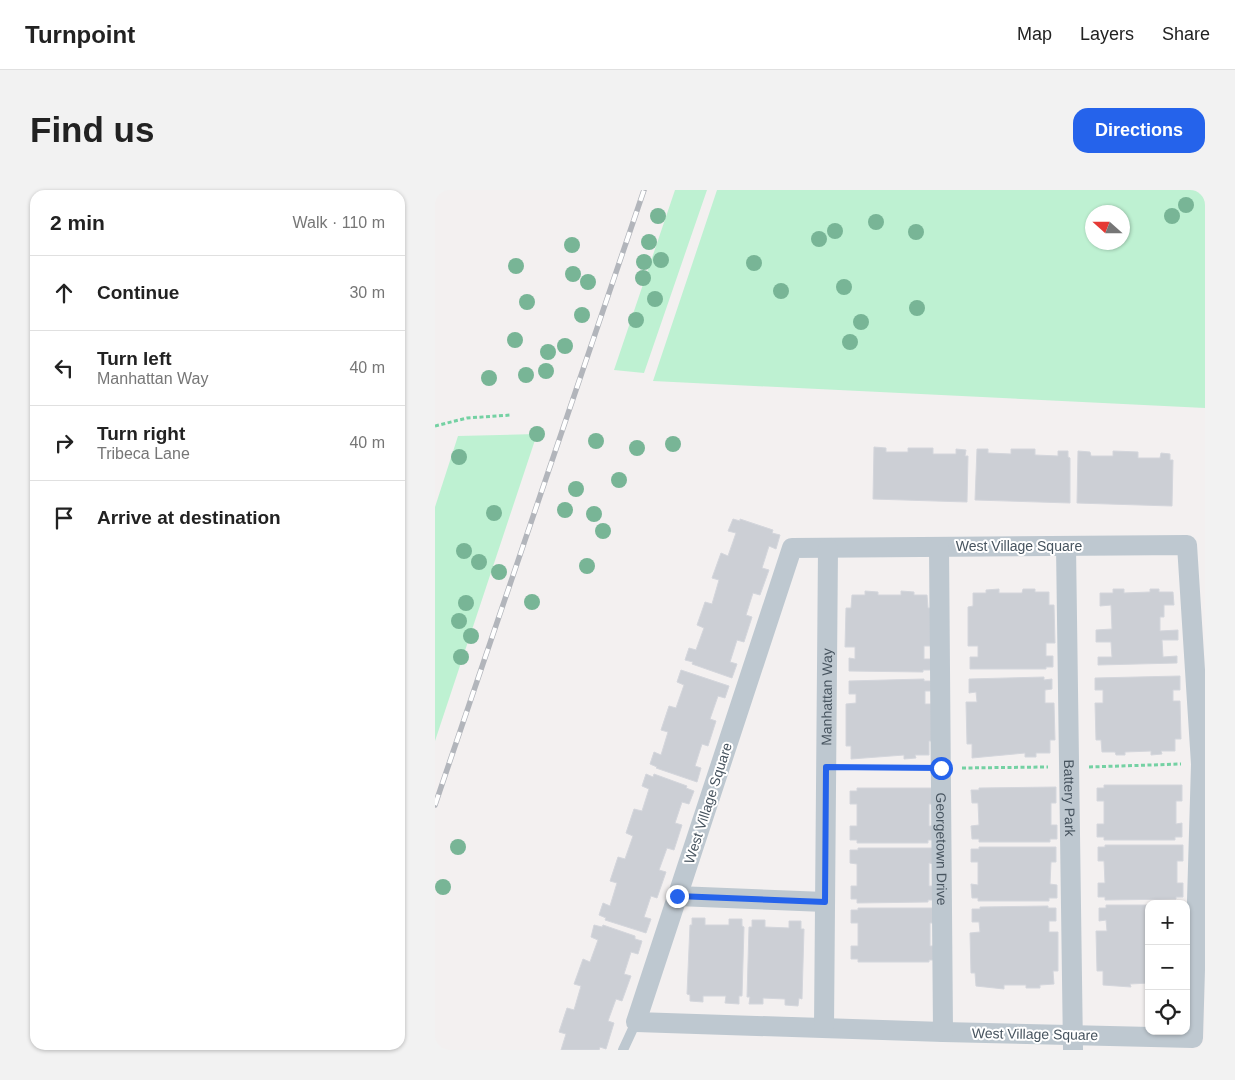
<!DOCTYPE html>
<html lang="en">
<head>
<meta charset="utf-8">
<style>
	:root { --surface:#fff; --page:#f2f2f2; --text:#222; --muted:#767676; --line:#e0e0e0; --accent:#2563eb }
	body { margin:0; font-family:Arial,sans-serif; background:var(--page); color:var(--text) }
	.controls { position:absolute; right:15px; bottom:15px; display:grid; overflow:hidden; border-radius:10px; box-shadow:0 1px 4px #0004 }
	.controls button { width:45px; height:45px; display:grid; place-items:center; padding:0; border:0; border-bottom:1px solid var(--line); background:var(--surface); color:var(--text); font:25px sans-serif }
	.compass { position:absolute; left:650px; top:15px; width:45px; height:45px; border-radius:50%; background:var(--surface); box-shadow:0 1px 4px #0004; rotate:291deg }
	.stop { position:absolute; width:15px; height:15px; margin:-11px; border:4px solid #2563eb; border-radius:50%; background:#fff }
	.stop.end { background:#2563eb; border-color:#fff; box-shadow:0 1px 5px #0008 }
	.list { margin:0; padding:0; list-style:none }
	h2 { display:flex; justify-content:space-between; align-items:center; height:65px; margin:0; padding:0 20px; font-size:21px }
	h2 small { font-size:16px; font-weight:400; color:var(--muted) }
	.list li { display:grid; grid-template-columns:32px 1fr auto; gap:15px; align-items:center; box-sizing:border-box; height:75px; padding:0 20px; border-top:1px solid var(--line) }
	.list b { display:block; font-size:19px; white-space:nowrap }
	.list p { margin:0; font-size:16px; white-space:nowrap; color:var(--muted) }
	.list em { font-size:16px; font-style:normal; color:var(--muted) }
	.icon { flex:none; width:28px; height:28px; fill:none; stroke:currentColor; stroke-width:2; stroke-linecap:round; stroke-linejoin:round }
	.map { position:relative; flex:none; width:770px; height:860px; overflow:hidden; border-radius:15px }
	header { display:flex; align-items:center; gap:30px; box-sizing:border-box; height:70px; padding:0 25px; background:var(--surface); border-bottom:1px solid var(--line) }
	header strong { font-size:24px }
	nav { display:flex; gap:28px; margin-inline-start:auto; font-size:18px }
	.intro { display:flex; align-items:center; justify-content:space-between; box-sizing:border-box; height:120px; padding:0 30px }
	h1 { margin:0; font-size:35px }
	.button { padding:12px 22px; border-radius:15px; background:var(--accent); color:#fff; font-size:18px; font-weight:700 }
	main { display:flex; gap:30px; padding:0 30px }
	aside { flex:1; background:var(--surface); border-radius:15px; box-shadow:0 1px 4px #0004 }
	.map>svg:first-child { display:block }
</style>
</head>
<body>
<header>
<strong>Turnpoint</strong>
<nav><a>Map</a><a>Layers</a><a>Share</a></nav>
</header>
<div class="intro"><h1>Find us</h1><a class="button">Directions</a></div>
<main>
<aside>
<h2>2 min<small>Walk · 110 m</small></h2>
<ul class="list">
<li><svg class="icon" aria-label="ahead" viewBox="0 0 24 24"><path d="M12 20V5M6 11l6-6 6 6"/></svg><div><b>Continue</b></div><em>30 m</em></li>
<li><svg class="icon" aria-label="left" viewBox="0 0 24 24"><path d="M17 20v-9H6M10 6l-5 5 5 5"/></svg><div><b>Turn left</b><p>Manhattan Way</p></div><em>40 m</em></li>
<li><svg class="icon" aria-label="right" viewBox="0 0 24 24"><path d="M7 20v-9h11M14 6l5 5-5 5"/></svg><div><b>Turn right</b><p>Tribeca Lane</p></div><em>40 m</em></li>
<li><svg class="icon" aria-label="arrive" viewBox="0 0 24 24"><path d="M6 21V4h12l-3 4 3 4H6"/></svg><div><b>Arrive at destination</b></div></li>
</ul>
</aside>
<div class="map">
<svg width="770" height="860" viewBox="0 0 770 860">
	<rect width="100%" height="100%" fill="#f3f0f0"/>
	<path fill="#bef1d2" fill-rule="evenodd" d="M240,0H272L209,183L179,180Z
		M282,0H770V218L218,191ZM688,22V52H658V22Z
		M102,244L0,551V317L23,246Z"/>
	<path fill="#cccfd5" stroke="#d4d6dc" d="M439,257L451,258V262H473V258H498V264H521V259L531,260L530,266H533L532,312L438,309Z
		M542,259H553V263L576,264V259H600V265L623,266V261H633V267L635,268V313L540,310Z
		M643,261L655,262L656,266H678V261L703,262V268H725L726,263L735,264V270H738L737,316L642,313Z
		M298,329L305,331V329L338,340L337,343L345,345L341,359L334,356L327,378L334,380L325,405L318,403L311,425L317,427L309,452L302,450L295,472L302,474L297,488L257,474L258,472L250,470L254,458L261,460L269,438L262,435L270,412L277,414L284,390L277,388L286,363L293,366L301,343L293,341Z
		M564,399V403H587L588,399H600V402H614V415H619L620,453H611V466H618V477H611V479H535V467H543V456H533V417L538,416V403H551V400Z
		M678,399H689V403L715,402V399H724V402H738L739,415H729V427H725V441L743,440V450H727L728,467L742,466V473L663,475V467H677L676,452H661V440L677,439L676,415L665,416V403H678Z
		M430,401L443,402V405H466V401L479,402V405H492L493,418H498L497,456H489V469H496V480H488V482L414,481V468L420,469V457H410L411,418H416L417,405H430Z
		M246,480L294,496L290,508L283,506L275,529L281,531L273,556L267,554L260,576L266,578L262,592L221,578L222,577L215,574L219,562L226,565L233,542L226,540L234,516L241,518L249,495L242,492Z
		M745,486V500H738V511H745L746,549H740V561H726L727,564L716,565V561L690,562V565H681L680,562H667L666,550H661L660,513H668V500H660V488Z
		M609,487V490L617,489V499L610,500V513H619L620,550H615V563H601V567H590V563L537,568V554H532L531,512H542L541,502L534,503V489Z
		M489,489V491H497V501H490V514H498L499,551H494V565H480L481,568L469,569V565L416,569V556H411V514L421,513V504H414V491Z
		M211,584L218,587L219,584L252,596L251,598L259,601L254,614L247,612L240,633L247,635L239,660L232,658L224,680L231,682L222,708L216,706L209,727L216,729L211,743L170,730L171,728L164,725L168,713L175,716L182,693L175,691L183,667L190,669L198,646L191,643L199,619L207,621L214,599L207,596Z
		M669,595H747V611H741V634L747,633V647H740V650H669V647H662V634H669V611H662V598H669Z
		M621,597V613H616V635H622V649H615V652H544V649H537L536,636L544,635L543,613H537L536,600H544V598Z
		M422,598H500V614H494V636H500V650H493V653H422V650H415V636H422V614H415V601H422Z
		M670,655H748V671H742V693H748V707H741V709L670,710V707H663V693H670L669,671H663V657H670Z
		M544,657H621V672H616L615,694L622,695V708H614V711H543V708H537L536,694L543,695V672H536V659H544Z
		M423,658H500V674L494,673V696H501L500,710H493V712L422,713V709H416V696H422V674L415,673V660H423Z
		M671,715H714V793L695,794L696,797L668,795V781H662L661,741H672L671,730L664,731V718H671Z
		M613,716V718H621V731H614V742H623V781H618L619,794L605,795V798H591V795H569V799L541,796L540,783H536L535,743L545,742L544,732H537V719H545V717Z
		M423,718H501V733H495V756H501V770H494V772H423V769H416V756H423V733H416V720H423Z
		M257,728H270V735H294V729H307V736L309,737L307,806H304V814L290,813L291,806H268V812L255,811V805L252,804L255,735H257Z
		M317,730H330V737L354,738V731H366V739H369L367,809L364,808L363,816L350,815V809L328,808V814H314L315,807H312L314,737H317Z
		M159,735L167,737L168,735L200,746V749L207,751L203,764L196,762L189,784L196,786L187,811L181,809L173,831L179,833L171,859L165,857L164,860H126L131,844L124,842L132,818L139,820L146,796L139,794L148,769L155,772L163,750L156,747Z"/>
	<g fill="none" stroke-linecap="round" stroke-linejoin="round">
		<path stroke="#74d1a3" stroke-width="3" stroke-dasharray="4 2.5" stroke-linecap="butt" d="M0,236L32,228L76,225
			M412,577L486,578
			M654,577L746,574
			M527,578L613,577"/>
		<path stroke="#bec8d0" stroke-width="10" d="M188,860L201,832"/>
		<g stroke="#bec8d0" stroke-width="20">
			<path d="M752,355L766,574L758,848L508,842L201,832L357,358Z"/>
			<path id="s1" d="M631,356L638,860"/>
			<path id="s2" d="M504,357L508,842"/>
			<path d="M242,706L390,712"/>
			<path id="s3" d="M389,837L393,358"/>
		</g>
		<defs>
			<path id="rail" d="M0,615L209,0"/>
		</defs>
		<use href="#rail" stroke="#b2b5bb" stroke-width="5.5"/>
		<use href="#rail" stroke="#fff" stroke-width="4" stroke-dasharray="11" stroke-linecap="butt"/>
	</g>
	<g fill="#78b596">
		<circle cx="751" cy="15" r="8"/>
		<circle cx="223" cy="26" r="8"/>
		<circle cx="737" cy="26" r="8"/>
		<circle cx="441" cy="32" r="8"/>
		<circle cx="400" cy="41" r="8"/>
		<circle cx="481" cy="42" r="8"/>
		<circle cx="384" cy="49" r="8"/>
		<circle cx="214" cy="52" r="8"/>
		<circle cx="137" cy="55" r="8"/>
		<circle cx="226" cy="70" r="8"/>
		<circle cx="209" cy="72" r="8"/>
		<circle cx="319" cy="73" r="8"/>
		<circle cx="81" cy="76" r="8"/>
		<circle cx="138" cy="84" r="8"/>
		<circle cx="208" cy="88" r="8"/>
		<circle cx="153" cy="92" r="8"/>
		<circle cx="409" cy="97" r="8"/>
		<circle cx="346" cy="101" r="8"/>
		<circle cx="220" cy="109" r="8"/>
		<circle cx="92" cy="112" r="8"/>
		<circle cx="482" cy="118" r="8"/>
		<circle cx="147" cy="125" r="8"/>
		<circle cx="201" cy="130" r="8"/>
		<circle cx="426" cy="132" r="8"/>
		<circle cx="80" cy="150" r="8"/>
		<circle cx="415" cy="152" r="8"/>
		<circle cx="130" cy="156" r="8"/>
		<circle cx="113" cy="162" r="8"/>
		<circle cx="111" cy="181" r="8"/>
		<circle cx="91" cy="185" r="8"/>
		<circle cx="54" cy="188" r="8"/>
		<circle cx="102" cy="244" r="8"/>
		<circle cx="161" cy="251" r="8"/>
		<circle cx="238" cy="254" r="8"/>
		<circle cx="202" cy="258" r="8"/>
		<circle cx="24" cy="267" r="8"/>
		<circle cx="184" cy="290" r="8"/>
		<circle cx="141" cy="299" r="8"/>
		<circle cx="130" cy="320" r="8"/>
		<circle cx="59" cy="323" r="8"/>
		<circle cx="159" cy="324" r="8"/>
		<circle cx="168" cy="341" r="8"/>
		<circle cx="29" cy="361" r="8"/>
		<circle cx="44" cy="372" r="8"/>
		<circle cx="152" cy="376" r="8"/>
		<circle cx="64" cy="382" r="8"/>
		<circle cx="97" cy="412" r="8"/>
		<circle cx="31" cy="413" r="8"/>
		<circle cx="24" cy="431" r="8"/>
		<circle cx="36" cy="446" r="8"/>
		<circle cx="26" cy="467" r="8"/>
		<circle cx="23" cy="657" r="8"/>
		<circle cx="8" cy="697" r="8"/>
	</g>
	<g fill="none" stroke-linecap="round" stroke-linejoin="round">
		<path stroke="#2563eb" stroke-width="6" d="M242,706L390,712L391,577L506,578"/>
	</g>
	<g text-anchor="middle" stroke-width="4" stroke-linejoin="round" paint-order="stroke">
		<g font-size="14" fill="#47545f" stroke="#fff">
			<text x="584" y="361">West Village Square</text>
			<text dy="5" stroke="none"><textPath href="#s3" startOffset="330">Manhattan Way</textPath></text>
			<text dy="5" stroke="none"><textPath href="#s1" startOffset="252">Battery Park</textPath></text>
			<text transform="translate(273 613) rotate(-72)" y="5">West Village Square</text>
			<text dy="5" stroke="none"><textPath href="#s2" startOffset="302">Georgetown Drive</textPath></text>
			<text transform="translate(600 844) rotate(1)" y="5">West Village Square</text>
		</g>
	</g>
</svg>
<div class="controls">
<button>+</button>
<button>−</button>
<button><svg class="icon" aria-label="locate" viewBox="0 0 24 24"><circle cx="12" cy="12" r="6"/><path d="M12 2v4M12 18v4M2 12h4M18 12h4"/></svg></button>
</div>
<svg class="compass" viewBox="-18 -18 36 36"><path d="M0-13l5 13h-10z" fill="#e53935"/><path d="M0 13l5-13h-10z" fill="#767676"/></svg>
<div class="stop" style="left:506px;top:578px"></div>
<div class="stop end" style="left:242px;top:706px"></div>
</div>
</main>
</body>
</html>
